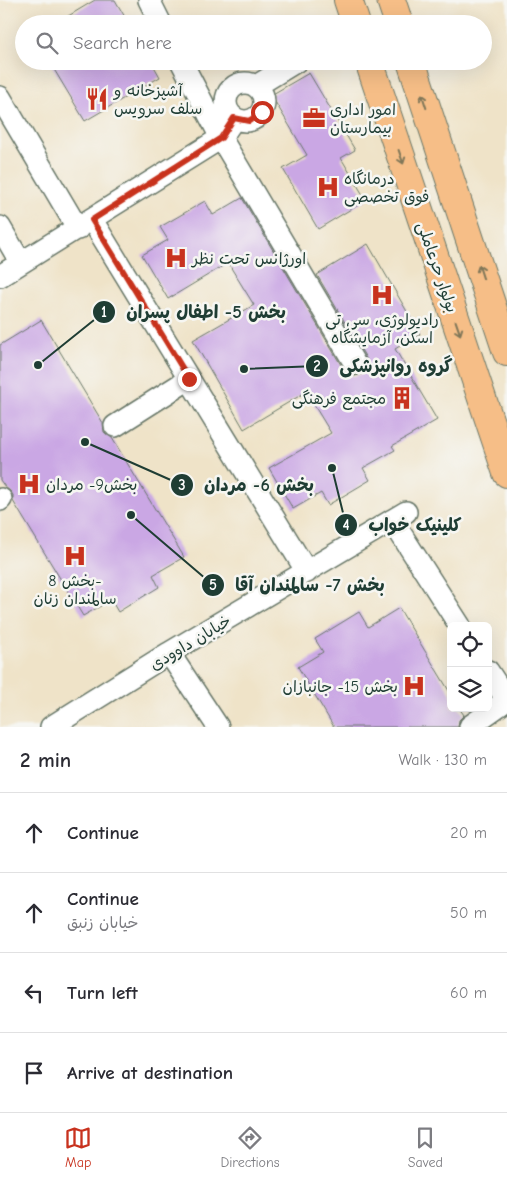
<!DOCTYPE html>
<html lang="en">
<head>
<meta charset="utf-8">
<style>
	:root { --surface:#fff; --page:#f7f7f7; --text:#2b2b33; --muted:#7c7c81; --line:#e1e1e2; --accent:#c8321e }
	body { margin:0; font-family:"Comic Neue","Playpen Sans Arabic",sans-serif; background:var(--page); color:var(--text) }
	.controls { position:absolute; right:15px; bottom:15px; display:grid; overflow:hidden; border-radius:8px; box-shadow:0 5px 20px #0002 }
	.controls button { width:45px; height:45px; display:grid; place-items:center; padding:0; border:0; border-bottom:1px solid var(--line); background:var(--surface); color:var(--text); font:25px sans-serif }
	.stop { position:absolute; width:15px; height:15px; margin:-11px; border:4px solid #c8321e; border-radius:50%; background:#fff }
	.stop.end { background:#c8321e; border-color:#fff; box-shadow:0 1px 5px #0008 }
	.list { margin:0; padding:0; list-style:none }
	h2 { display:flex; justify-content:space-between; align-items:center; height:65px; margin:0; padding:0 20px; font-size:21px }
	h2 small { font-size:16px; font-weight:400; color:var(--muted) }
	.list li { display:grid; grid-template-columns:32px 1fr auto; gap:15px; align-items:center; box-sizing:border-box; height:80px; padding:0 20px; border-top:1px solid var(--line) }
	.list b { display:block; font-size:19px; white-space:nowrap }
	.list p { margin:0; font-size:16px; white-space:nowrap; color:var(--muted) }
	.list em { font-size:16px; font-style:normal; color:var(--muted) }
	.icon { flex:none; width:28px; height:28px; fill:none; stroke:currentColor; stroke-width:2; stroke-linecap:round; stroke-linejoin:round }
	.map { position:relative; flex:none; width:507px; height:727px; overflow:hidden }
	.search { position:absolute; background:var(--surface); box-shadow:0 5px 20px #0002; left:15px; right:15px; top:15px; height:55px; display:flex; align-items:center; gap:12px; box-sizing:border-box; padding:0 18px; border-radius:28px; color:var(--muted); font-size:19px }
	.sheet { height:385px; background:var(--surface) }
	nav { display:flex; justify-content:space-around; align-items:center; box-sizing:border-box; height:70px; border-top:1px solid var(--line); background:var(--surface); font-size:14px; color:var(--muted) }
	nav a { display:grid; justify-items:center; gap:2px }
	nav .on { color:var(--accent) }
	.map>svg:first-child { display:block }
</style>
</head>
<body>
<div class="map">
<svg width="507" height="727" viewBox="0 0 507 727">
	<rect width="100%" height="100%" fill="#f6f6f2"/>
	<filter id="ink" filterUnits="userSpaceOnUse"><feTurbulence type="fractalNoise" baseFrequency=".02" numOctaves="2"/><feDisplacementMap in="SourceGraphic" scale="10" xChannelSelector="R" yChannelSelector="G"/><feConvolveMatrix kernelMatrix="1 2 1 2 8 2 1 2 1" color-interpolation-filters="sRGB"/></filter>
	<filter id="wash" filterUnits="userSpaceOnUse"><feTurbulence type="fractalNoise" baseFrequency=".0096" numOctaves="4" result="noise"/><feDisplacementMap in="SourceGraphic" scale="20" xChannelSelector="R" yChannelSelector="G"/><feGaussianBlur stdDeviation="1.12" result="paint"/><feColorMatrix in="noise" values="0 0 0 0 0 0 0 0 0 0 0 0 0 0 0 0 0 1.4 0 .05"/><feComposite in="paint" operator="in"/></filter>
	<g filter="url(#wash)">
		<rect width="100%" height="100%" fill="#efe3c8"/>
		<g id="blocks">
			<path fill="#caa7e4" d="M95,0H115L129,24H55Z
				M49,61H151L160,77L85,121Z
				M309,73L355,150L341,158L366,200L318,229L283,169L307,155L271,95Z
				M242,198L344,370L348,375L355,376L362,374L366,370L367,364L366,358L317,275L368,244L420,334L395,349L437,420L392,446L395,450L363,468L370,480L328,505L321,493L293,509L269,468L331,433L306,392L244,429L193,340L254,305L228,263L168,299L142,255L168,240L160,227L205,201L213,215Z
				M41,320L103,423L104,432L112,438L184,557L153,575L159,587L118,612L111,600L83,616L13,501V495L10,491L5,487L0,480V345Z
				M399,608L451,694V708H459L464,715L459,720L458,727H334L298,667L323,652L315,639L359,612L368,627Z"/>
		</g>
	</g>
	<g filter="url(#ink)">
		<use href="#blocks" fill-opacity="0" stroke="#687768" stroke-width="1"/>
		<g fill="none" stroke-linecap="round" stroke-linejoin="round">
			<defs>
				<path id="minor" d="M149,0L161,24
					M181,61L221,138L355,364
					M226 102a19 19 0 1 1 38 0a19 19 0 1 1-38 0Z
					M256,86L297,61
					M0,97L78,229
					M92,220L307,572
					M0,227L21,263
					M0,276L221,138L234,119
					M115,426L189,379
					M0,500L1,499
					M392,520L460,626
					M169,653L218,727
					M488,671L507,700
					M470,726L507,700
					M51,727L169,653L406,512"/>
				<path id="major" d="M348,0L356,24
					M391,0L399,24
					M369,61L507,473
					M411,61L507,352"/>
			</defs>
			<use href="#minor" stroke="#687768" stroke-width="24"/>
			<use href="#major" stroke="#687768" stroke-width="30"/>
			<use href="#minor" stroke="#fff" stroke-width="21"/>
			<use href="#major" stroke="#f6be87" stroke-width="28"/>
		</g>
		<defs><path id="oneway-shaft" d="M-6 0H5M1.5-3L5.5 0L1.5 3" fill="none" stroke-width="1.6" stroke-linecap="round" stroke-linejoin="round" transform="scale(1.25)"/></defs>
		<g stroke="#807759">
			<use href="#oneway-shaft" transform="translate(424 101) rotate(-108)"/>
			<use href="#oneway-shaft" transform="translate(401 157) rotate(71)"/>
			<use href="#oneway-shaft" transform="translate(481 272) rotate(-108)"/>
			<use href="#oneway-shaft" transform="translate(458 328) rotate(71)"/>
		</g>
	</g>
	<g fill="none" stroke-linecap="round" stroke-linejoin="round" filter="url(#ink)">
		<path stroke="#c8321e" stroke-width="6" d="M189,379L92,220L221,138L234,118L249,121L262,112"/>
	</g>
	<defs>
		<symbol id="restaurant-bare" viewBox="-9 -9 18 18"><path d="M-5-6h1v4h1v-4h1v4h1v-4h1v5L-1.5 .5V6h-2V.5L-5-1ZM5-6V6H3V1.5H1.5Q1.5-4 5-6Z" fill="#c8321e" stroke="#f6f6f2" stroke-width="2.5" paint-order="stroke"/></symbol>
		<symbol id="office-bare" viewBox="-9 -9 18 18"><path d="M-6-3h4V-5.5h4V-3h4V5H-6ZM-1-4.5V-3h2v-1.5ZM-6 0V1H6V0Z" fill="#c8321e" stroke="#f6f6f2" stroke-width="2.5" paint-order="stroke"/></symbol>
		<symbol id="hospital-bare" viewBox="-9 -9 18 18"><path d="M-5-5h3v3.5h4V-5h3V5h-3V1.5h-4V5h-3Z" fill="#c8321e" stroke="#f6f6f2" stroke-width="2.5" paint-order="stroke"/></symbol>
		<symbol id="building-bare" viewBox="-9 -9 18 18"><path d="M-4-6H4V6H1V3H-1V6H-4ZM-2.5-4.3h1.7v1.8h-1.7ZM.8-4.3h1.7v1.8H.8ZM-2.5-1h1.7V.8h-1.7ZM.8-1h1.7V.8H.8Z" fill="#c8321e" stroke="#f6f6f2" stroke-width="2.5" paint-order="stroke"/></symbol>
	</defs>
	<g fill-rule="evenodd">
		<use href="#restaurant-bare" x="81" y="83" width="32" height="32"/>
		<use href="#office-bare" x="298" y="102" width="32" height="32"/>
		<use href="#hospital-bare" x="312" y="171" width="32" height="32"/>
		<use href="#hospital-bare" x="160" y="242" width="32" height="32"/>
		<use href="#hospital-bare" x="366" y="279" width="32" height="32"/>
		<use href="#building-bare" x="386" y="382" width="32" height="32"/>
		<use href="#hospital-bare" x="13" y="468" width="32" height="32"/>
		<use href="#hospital-bare" x="59" y="540" width="32" height="32"/>
		<use href="#hospital-bare" x="398" y="670" width="32" height="32"/>
	</g>
	<g text-anchor="middle" stroke-width="5" stroke-linejoin="round" paint-order="stroke">
		<g font-size="16" fill="#1f3d34" stroke="#f6f6f2" text-anchor="start">
			<text x="114" y="96">آشپزخانه و<tspan x="114" dy="18">سلف سرویس</tspan></text>
			<text x="330" y="115">امور اداری<tspan x="330" dy="18">بیمارستان</tspan></text>
			<text x="344" y="184">درمانگاه<tspan x="344" dy="18">فوق تخصصی</tspan></text>
			<text x="192" y="264">اورژانس تحت نظر</text>
			<text x="382" y="325" text-anchor="middle">رادیولوژی، سی تی<tspan x="382" dy="18">اسکن، آزمایشگاه</tspan></text>
			<text x="386" y="404" text-anchor="end">مجتمع فرهنگی</text>
			<text x="46" y="490">بخش9- مردان</text>
			<text x="75" y="586" text-anchor="middle">بخش 8-<tspan x="75" dy="18">سالمندان زنان</tspan></text>
			<text x="398" y="692" text-anchor="end">بخش 15- جانبازان</text>
		</g>
		<g font-size="16" fill="#1f3d34" stroke="#f6f6f2">
			<text transform="translate(438 267) rotate(71)" y="6">بولوار حرعاملی</text>
			<text transform="translate(190 642) rotate(-31)" y="6">خیابان داوودی</text>
		</g>
	</g>
	<path fill="none" stroke="#1f3d34" stroke-width="2" d="M38 365L104 312M244 369L317 366M85 442L182 485M332 468L346 525M131 515L213 585"/>
	<g fill="#1f3d34" stroke="#f6f6f2" stroke-width="2">
		<circle cx="38" cy="365" r="5"/>
		<circle cx="244" cy="369" r="5"/>
		<circle cx="85" cy="442" r="5"/>
		<circle cx="332" cy="468" r="5"/>
		<circle cx="131" cy="515" r="5"/>
		<circle cx="104" cy="312" r="12"/>
		<circle cx="317" cy="366" r="12"/>
		<circle cx="182" cy="485" r="12"/>
		<circle cx="346" cy="525" r="12"/>
		<circle cx="213" cy="585" r="12"/>
	</g>
	<g font-size="15" text-anchor="middle" font-weight="bold" fill="#fff">
		<text x="104" y="317">1</text>
		<text x="317" y="371">2</text>
		<text x="182" y="490">3</text>
		<text x="346" y="530">4</text>
		<text x="213" y="590">5</text>
	</g>
	<g font-size="18" text-anchor="middle" font-weight="bold" fill="#1f3d34" stroke="#f6f6f2" stroke-width="5" stroke-linejoin="round" paint-order="stroke">
		<text x="206" y="318">بخش 5- اطفال پسران</text>
		<text x="396" y="372">گروه روانپزشکی</text>
		<text x="259" y="491">بخش 6- مردان</text>
		<text x="415" y="531">کلینیک خواب</text>
		<text x="310" y="591">بخش 7- سالمندان آقا</text>
	</g>
</svg>
<div class="controls">
<button><svg class="icon" aria-label="locate" viewBox="0 0 24 24"><circle cx="12" cy="12" r="6"/><path d="M12 2v4M12 18v4M2 12h4M18 12h4"/></svg></button>
<button><svg class="icon" aria-label="layers" viewBox="0 0 24 24"><path d="M12 4l9 5-9 5-9-5zM3 14l9 5 9-5"/></svg></button>
</div>
<div class="stop" style="left:262px;top:112px"></div>
<div class="stop end" style="left:189px;top:379px"></div>
<div class="search"><svg class="icon" aria-label="search" viewBox="0 0 24 24"><circle cx="10" cy="10" r="6"/><path d="M15 15l6 6"/></svg>Search here</div>
</div>
<section class="sheet">
<h2>2 min<small>Walk · 130 m</small></h2>
<ul class="list">
<li><svg class="icon" aria-label="ahead" viewBox="0 0 24 24"><path d="M12 20V5M6 11l6-6 6 6"/></svg><div><b>Continue</b></div><em>20 m</em></li>
<li><svg class="icon" aria-label="ahead" viewBox="0 0 24 24"><path d="M12 20V5M6 11l6-6 6 6"/></svg><div><b>Continue</b><p>خیابان زنبق</p></div><em>50 m</em></li>
<li><svg class="icon" aria-label="left" viewBox="0 0 24 24"><path d="M17 20v-9H6M10 6l-5 5 5 5"/></svg><div><b>Turn left</b></div><em>60 m</em></li>
<li><svg class="icon" aria-label="arrive" viewBox="0 0 24 24"><path d="M6 21V4h12l-3 4 3 4H6"/></svg><div><b>Arrive at destination</b></div></li>
</ul>
</section>
<nav>
<a class="on"><svg class="icon" aria-label="map" viewBox="0 0 24 24"><path d="M3 6l6-2 6 2 6-2v14l-6 2-6-2-6 2zM9 4v14M15 6v14"/></svg>Map</a>
<a><svg class="icon" aria-label="directions" viewBox="0 0 24 24"><path d="M12 3l9 9-9 9-9-9zM9 14v-3h6M13 9l2 2-2 2"/></svg>Directions</a>
<a><svg class="icon" aria-label="saved" viewBox="0 0 24 24"><path d="M7 4h10v16l-5-4-5 4z"/></svg>Saved</a>
</nav>
</body>
</html>
